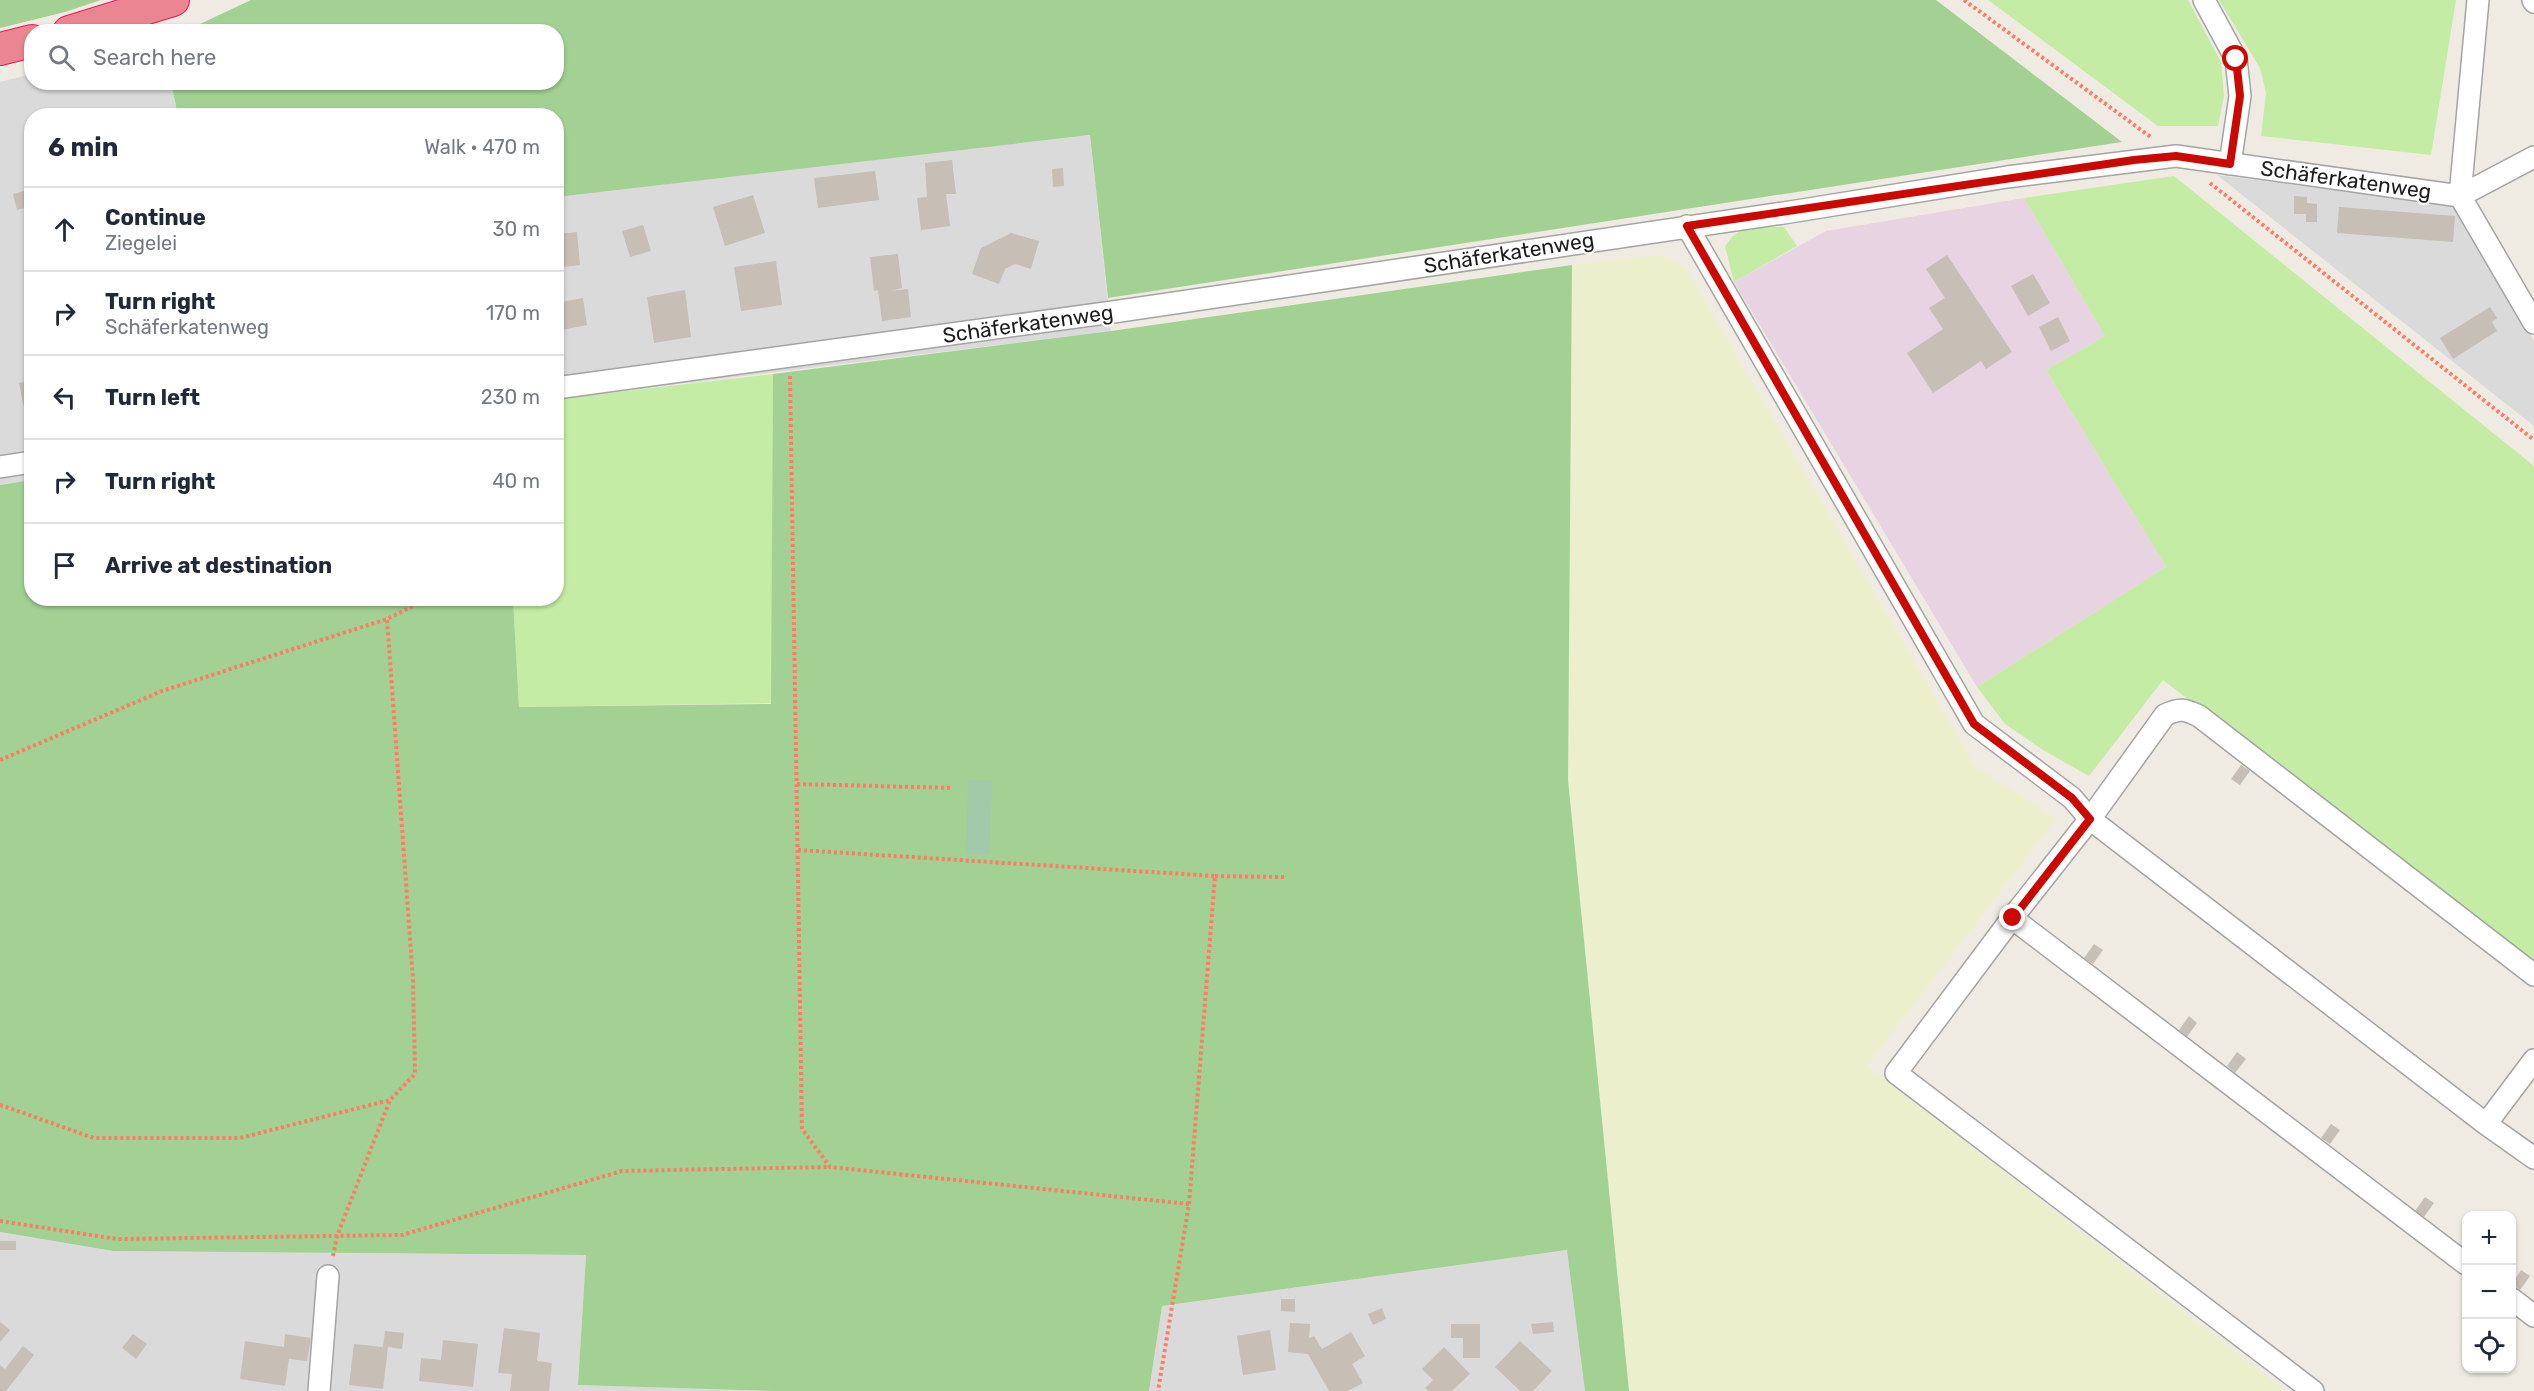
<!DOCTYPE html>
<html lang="en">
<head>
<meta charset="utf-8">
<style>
	:root { --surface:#fff; --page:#f6f6f7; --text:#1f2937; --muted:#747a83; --line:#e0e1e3 }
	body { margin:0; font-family:Rubik,sans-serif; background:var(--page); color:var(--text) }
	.controls { position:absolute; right:18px; bottom:18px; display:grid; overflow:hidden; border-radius:12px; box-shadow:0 2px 4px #0004 }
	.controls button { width:54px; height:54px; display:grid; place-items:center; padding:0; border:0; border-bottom:2px solid var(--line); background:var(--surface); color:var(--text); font:30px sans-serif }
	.stop { position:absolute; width:18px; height:18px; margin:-14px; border:4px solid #ca0a00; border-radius:50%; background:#fff }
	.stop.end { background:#ca0a00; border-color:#fff; box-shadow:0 2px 6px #0008 }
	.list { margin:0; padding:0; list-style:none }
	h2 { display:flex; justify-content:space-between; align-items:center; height:78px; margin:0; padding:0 24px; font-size:26px }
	h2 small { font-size:20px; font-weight:400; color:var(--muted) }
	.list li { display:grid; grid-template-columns:39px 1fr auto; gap:18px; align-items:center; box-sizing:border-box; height:84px; padding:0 24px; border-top:2px solid var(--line) }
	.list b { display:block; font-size:22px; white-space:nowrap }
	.list p { margin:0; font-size:20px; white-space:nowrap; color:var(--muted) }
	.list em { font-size:20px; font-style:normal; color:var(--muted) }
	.icon { flex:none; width:33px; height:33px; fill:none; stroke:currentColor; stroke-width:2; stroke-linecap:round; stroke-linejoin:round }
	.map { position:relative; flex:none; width:2534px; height:1391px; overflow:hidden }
	.search { position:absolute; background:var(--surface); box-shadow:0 2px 4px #0004; left:24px; top:24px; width:540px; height:66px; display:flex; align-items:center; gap:15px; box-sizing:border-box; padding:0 21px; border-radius:24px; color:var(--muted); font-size:22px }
	.panel { position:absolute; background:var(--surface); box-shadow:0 2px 4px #0004; left:24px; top:108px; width:540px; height:498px; border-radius:24px }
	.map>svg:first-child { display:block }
</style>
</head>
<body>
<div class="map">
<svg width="2534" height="1391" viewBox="0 0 2534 1391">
	<rect width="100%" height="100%" fill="#efebe2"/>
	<path fill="#dbdada" d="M31,74L32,82L171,83L178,115L32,116L31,480L0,485V82Z
		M1090,135L1111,331L557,399L556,197Z
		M2217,175L2456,205L2534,341V426Z
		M0,1232L113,1251L586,1255L578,1385L771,1391H0Z
		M1568,1250L1585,1391H1149L1162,1306Z"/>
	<path fill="#e8d3e3" d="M2024,198L2105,336L2046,370L2166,567L1977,687L1734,282L1826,231Z"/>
	<path fill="#ebefcc" d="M1662,255L1685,267L1975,766L2056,819L1867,1066L2285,1391H1629L1568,780L1572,265Z"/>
	<path fill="#c4eca4" d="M1988,0H2188L2221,62L2224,96L2218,126H2158Z
		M2219,0H2456L2431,155L2261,136L2266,93L2260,68Z
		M2174,176L2534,466V962L2163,680L2089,776L2043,750L2005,724L1977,687L2166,567L2046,370L2105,336L2024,198Z
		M1747,227H1784L1797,246L1734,282L1725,246L1733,236Z
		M773,374L772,703L519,707L513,599L556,598L557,399Z"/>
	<path fill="#a3d194" d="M0,0H101L65,12L0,28Z
		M251,0H1936L2122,142L1108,298L1090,135L557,197L556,116L178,115L171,83L556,82V32L185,31Z
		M1572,265L1568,780L1629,1391H1585L1567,1250L1162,1306L1149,1391H771L578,1385L586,1255L113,1251L0,1232V485L31,480L32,598L513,599L519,707L771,704L773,374L1111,331Z"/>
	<path fill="#a2c9aa" d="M968,780H992L990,855L966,854Z"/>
	<path fill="#c7beb5" d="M952,160L956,194H946L950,226L921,230L917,198L927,197L925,163Z
		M1063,168L1064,186L1053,187L1052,169Z
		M875,171L879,200L818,208L814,178Z
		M32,189V206L17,210L13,194Z
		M753,195L765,233L725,246L713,207Z
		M2294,196L2307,197V203L2317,204V222H2306V214H2294Z
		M2339,207L2455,216L2453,242L2337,233Z
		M643,225L651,251L630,257L622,231Z
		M577,232L580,265L556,268V234Z
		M1011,233L1039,241L1031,269L1015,264L1005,269L999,284L972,274L981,248Z
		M898,254L902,288L890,291L908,289L911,317L882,321L878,290L874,291L870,257Z
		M1947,255L2012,352L1986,369L1981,361L1933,393L1907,353L1943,329L1929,308L1945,298L1926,269Z
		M776,261L782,305L741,311L734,267Z
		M2033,274L2050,303L2028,316L2011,286Z
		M685,290L691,337L654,343L647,297Z
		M583,298L587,325L556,331V303Z
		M2490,307L2497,318L2492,322L2497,331L2453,359L2440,338Z
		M2058,317L2070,341L2051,351L2039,327Z
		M32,380V439H30L19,383Z
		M2241,765L2250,771L2240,785L2231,779Z
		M2094,944L2103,950L2093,964L2084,958Z
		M2189,1016L2197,1023L2187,1037L2179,1030Z
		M2237,1052L2246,1059L2235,1073L2227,1066Z
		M2331,1124L2340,1130L2330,1144L2321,1138Z
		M2425,1197L2434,1203L2424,1217L2415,1211Z
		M0,1241H16V1250H0Z
		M2521,1270L2530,1276L2520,1290L2512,1284Z
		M1281,1299H1295V1312L1281,1311Z
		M1382,1308L1386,1319L1373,1325L1368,1314Z
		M0,1322L10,1330L0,1342Z
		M1553,1322L1554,1332L1533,1334L1531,1324Z
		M1290,1323L1310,1324L1309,1338L1314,1336L1322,1349L1351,1332L1365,1356L1352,1364L1363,1383L1348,1391H1329L1308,1354L1288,1352Z
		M1451,1324H1480V1358H1463V1338H1451Z
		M504,1328L540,1333L537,1361L552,1363L549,1391H510L512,1374L498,1373Z
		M1270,1330L1276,1370L1243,1375L1237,1336Z
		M385,1331L404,1333L402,1349L388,1347L383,1389L349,1385L354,1344L383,1347Z
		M133,1334L147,1344L136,1359L122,1348Z
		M285,1334L311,1338L307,1361L289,1359L285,1386L240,1379L245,1341L284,1347Z
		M443,1340L478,1344L473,1387L419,1381L421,1358L441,1360Z
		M1520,1341L1552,1371L1533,1391H1520L1495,1367Z
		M23,1346L34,1355L6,1391H0V1365L5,1369Z
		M1444,1347L1470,1374L1452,1391H1428L1425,1388L1433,1380L1422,1369Z"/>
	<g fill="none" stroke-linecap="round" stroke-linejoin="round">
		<defs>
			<path id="minor" d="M2204,0L2236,59L2240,96L2230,164
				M2533,0L2534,2
				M2460,196L2478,0
				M2460,196L2534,323
				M2460,196L2534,157
				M1687,226L1974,724L2072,798L2090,819L2486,1124L2534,1060
				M556,388L1113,312L1790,212L2007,177L2176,156L2460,196
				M0,467L32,462
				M2012,918L1896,1073L2313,1391
				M2486,1124L2534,1158
				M2466,1264L2012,918L2090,819L2165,715C2179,708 2185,709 2199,716L2534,975
				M2512,1299L2534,1316
				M319,1391L328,1276"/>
			<path id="highway" d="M69,32L173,0
				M0,49L32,41"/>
		</defs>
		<use href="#minor" stroke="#a4a4a4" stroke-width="24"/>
		<use href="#highway" stroke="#e21a54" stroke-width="34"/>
		<path stroke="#ff7b63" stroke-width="4" stroke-dasharray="3 3" stroke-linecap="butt" d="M1964,0L2152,138
			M2210,183L2534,440
			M790,376L802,1129L830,1167L1189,1204
			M0,760L162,691L387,619L429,598
			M797,784L953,788
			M798,850L1215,876L1189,1204L1158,1391
			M1215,876L1284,877
			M0,1105L94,1138H240L390,1100
			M0,1221L117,1239L402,1235L622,1171L829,1167
			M333,1256L337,1236L390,1100L415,1074L413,980L387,619"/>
		<use href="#minor" stroke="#fff" stroke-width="21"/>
		<use href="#highway" stroke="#eb8592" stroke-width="32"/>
	</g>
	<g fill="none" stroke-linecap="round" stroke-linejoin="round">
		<path stroke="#ca0a00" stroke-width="8" d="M2013,918L2090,819L2072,798L1974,724L1687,226L2134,160L2176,156L2230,164L2240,96L2236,59"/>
	</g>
	<g text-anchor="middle" stroke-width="4.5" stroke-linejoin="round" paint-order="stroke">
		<g font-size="21" fill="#1d1d1d" stroke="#fff">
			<text transform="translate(2346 180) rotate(8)" y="7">Schäferkatenweg</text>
			<text transform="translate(1509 253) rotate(-9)" y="7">Schäferkatenweg</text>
			<text transform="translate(1028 324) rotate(-8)" y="7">Schäferkatenweg</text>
		</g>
	</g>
</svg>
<div class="controls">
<button>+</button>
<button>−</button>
<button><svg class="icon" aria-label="locate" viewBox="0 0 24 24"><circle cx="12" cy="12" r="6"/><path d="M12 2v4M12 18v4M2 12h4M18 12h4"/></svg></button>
</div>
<div class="stop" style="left:2236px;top:59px"></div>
<div class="stop end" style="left:2013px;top:918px"></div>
<div class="search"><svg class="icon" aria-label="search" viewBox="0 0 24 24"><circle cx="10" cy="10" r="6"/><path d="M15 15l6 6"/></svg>Search here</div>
<section class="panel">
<h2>6 min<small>Walk · 470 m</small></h2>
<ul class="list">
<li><svg class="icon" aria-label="ahead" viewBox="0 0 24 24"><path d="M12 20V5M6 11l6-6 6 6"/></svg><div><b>Continue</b><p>Ziegelei</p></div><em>30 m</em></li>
<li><svg class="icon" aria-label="right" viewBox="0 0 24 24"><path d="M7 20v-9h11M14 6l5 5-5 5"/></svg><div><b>Turn right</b><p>Schäferkatenweg</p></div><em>170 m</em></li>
<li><svg class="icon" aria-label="left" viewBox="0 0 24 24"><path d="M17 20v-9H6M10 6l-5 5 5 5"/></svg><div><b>Turn left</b></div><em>230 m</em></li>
<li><svg class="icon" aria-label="right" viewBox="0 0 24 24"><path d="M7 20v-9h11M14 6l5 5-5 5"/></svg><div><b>Turn right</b></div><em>40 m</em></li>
<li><svg class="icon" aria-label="arrive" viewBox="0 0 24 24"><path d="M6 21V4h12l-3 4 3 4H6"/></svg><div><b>Arrive at destination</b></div></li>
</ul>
</section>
</div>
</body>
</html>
